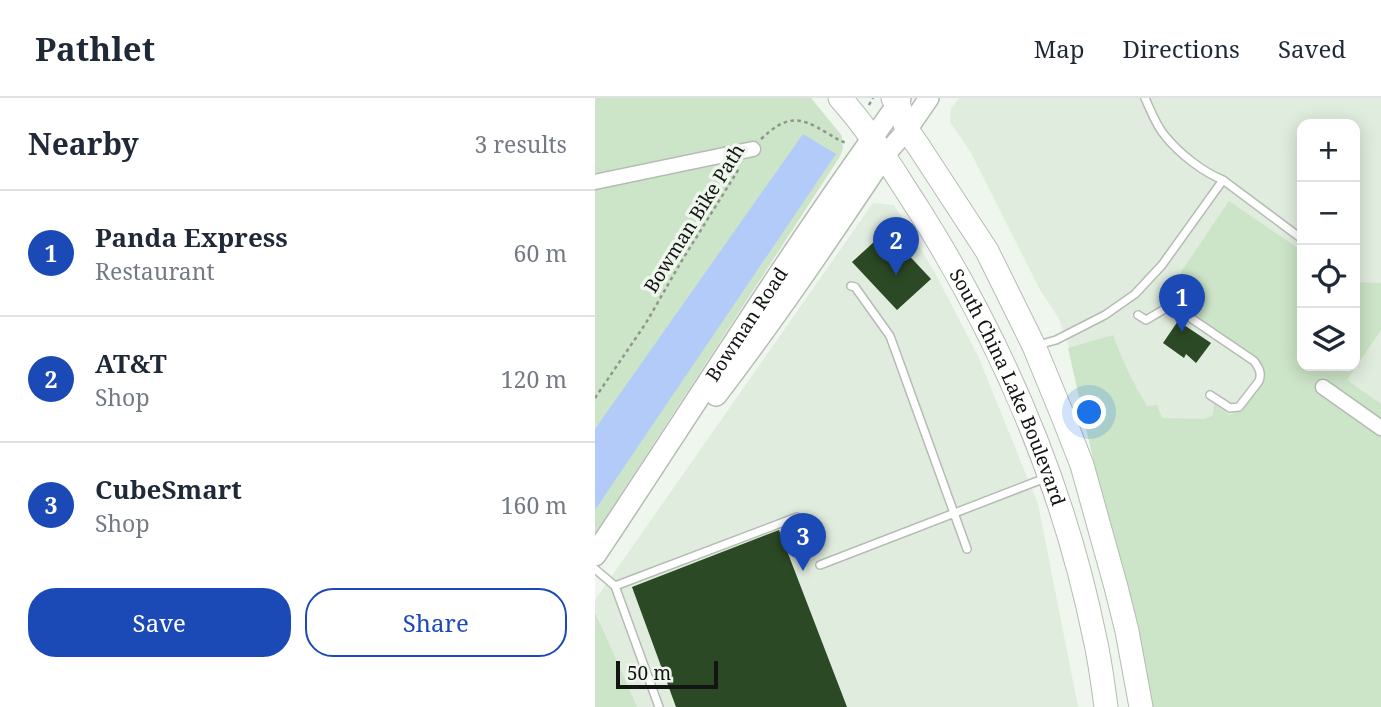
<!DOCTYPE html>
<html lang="en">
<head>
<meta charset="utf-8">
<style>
	:root { --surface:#fff; --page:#f2f2f3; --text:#1f2937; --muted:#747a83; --line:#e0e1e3; --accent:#1b4ab7 }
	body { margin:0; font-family:"Noto Serif",serif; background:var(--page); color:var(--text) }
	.controls { position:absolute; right:21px; top:21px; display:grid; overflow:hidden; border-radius:14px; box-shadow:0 4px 18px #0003 }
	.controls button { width:63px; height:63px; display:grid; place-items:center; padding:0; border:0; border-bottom:2px solid var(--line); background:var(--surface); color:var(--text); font:35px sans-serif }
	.scale { position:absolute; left:21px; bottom:18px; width:102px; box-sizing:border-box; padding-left:7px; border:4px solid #131512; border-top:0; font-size:19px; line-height:24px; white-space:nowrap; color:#131512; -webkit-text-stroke:5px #eff6ed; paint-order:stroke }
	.you { position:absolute; left:495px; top:315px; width:24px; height:24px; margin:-18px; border:5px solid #fff; border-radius:50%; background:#1a73e8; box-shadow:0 0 0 10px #1a73e833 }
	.badge { display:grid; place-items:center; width:46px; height:46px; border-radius:50%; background:var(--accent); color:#fff; font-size:23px; font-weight:700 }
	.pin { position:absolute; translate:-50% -58px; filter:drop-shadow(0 2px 4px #0008) }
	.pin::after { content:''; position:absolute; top:37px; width:24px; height:21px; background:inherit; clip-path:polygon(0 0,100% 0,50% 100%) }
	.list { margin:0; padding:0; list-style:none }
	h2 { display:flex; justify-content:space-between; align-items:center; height:91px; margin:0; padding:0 28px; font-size:30px }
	h2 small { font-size:23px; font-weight:400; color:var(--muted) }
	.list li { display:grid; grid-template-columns:46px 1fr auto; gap:21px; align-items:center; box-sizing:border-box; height:126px; padding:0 28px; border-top:2px solid var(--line) }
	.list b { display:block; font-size:26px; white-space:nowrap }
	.list p { margin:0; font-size:23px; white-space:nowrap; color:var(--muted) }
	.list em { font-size:23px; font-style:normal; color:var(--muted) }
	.actions { display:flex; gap:14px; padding:21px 28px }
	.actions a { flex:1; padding:16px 0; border:2px solid var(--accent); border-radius:28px; text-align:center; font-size:24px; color:var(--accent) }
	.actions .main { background:var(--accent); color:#fff }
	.icon { flex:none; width:38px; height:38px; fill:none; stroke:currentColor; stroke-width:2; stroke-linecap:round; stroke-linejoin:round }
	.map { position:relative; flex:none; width:786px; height:609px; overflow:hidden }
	header { display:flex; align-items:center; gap:42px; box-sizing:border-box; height:98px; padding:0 35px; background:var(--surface); border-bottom:2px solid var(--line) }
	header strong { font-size:33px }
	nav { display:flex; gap:38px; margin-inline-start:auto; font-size:24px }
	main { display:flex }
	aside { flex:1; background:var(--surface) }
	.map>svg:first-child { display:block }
</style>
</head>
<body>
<header>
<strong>Pathlet</strong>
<nav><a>Map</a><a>Directions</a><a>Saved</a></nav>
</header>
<main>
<aside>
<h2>Nearby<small>3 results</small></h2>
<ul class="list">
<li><span class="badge">1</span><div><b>Panda Express</b><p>Restaurant</p></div><em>60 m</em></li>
<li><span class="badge">2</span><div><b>AT&amp;T</b><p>Shop</p></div><em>120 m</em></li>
<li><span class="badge">3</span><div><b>CubeSmart</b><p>Shop</p></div><em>160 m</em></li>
</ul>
<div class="actions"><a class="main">Save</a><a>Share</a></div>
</aside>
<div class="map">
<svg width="786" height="609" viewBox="0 0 786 609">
	<rect width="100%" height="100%" fill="#eff6ed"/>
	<path fill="#e0ecdd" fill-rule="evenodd" d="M364,0H786V307L592,458L480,265L464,221L444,190L375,53L355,24L356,11ZM707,26H760V268H707Z
		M278,105L299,107L339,173L383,258L443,406L483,609H37L0,512V502Z"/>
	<path fill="#cce4c7" d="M0,0H216L247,38L248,51L244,60L0,436Z
		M634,103L707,153V268H760V184L786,185V232L752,282L786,306V609H554L473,250L518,237C527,262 538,285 552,308L562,307L567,320L610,321L618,317L619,306L635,317L648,311L666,283L667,268L582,208L589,200L574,192Z
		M0,514L42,609H0Z"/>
	<path fill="#b3cbf9" d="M208,36L241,56L0,412V331Z"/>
	<path fill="#2b4924" d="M291,133L336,181L302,212L257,164Z
		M583,223L616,245L601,265L591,256L589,260L568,245Z
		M184,432L252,609H81L37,489Z"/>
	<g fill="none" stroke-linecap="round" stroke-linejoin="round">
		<defs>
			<path id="service" d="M550,0C556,13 561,28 571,39C585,56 608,74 628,82L707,141
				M256,188L260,189L295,238L372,451
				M543,217L551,222L573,209L581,210L659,263C664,270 667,275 664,283L644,309L635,310L615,297
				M443,247L461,242L510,217L540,196L567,167L628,82
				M225,467L453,379
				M0,471L20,488L64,609
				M20,488L202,419"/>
			<path id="minor" d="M0,84L158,51
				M728,289L786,330"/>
			<path id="tertiary" d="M278,40L306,0
				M288,59L312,32L334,0"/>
			<g id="secondary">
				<path d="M121,297C180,220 234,140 288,59"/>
				<path id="s1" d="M0,457C93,318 181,176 278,40"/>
			</g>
			<g id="primary">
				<path id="s2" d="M245,0C276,34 299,74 324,112C407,244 469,388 500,541C505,563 508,586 511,609"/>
				<path d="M298,0L303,5L312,32L324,49L392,153L439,248L467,316L487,367L521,489L532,533L546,609"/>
			</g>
		</defs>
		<use href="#service" stroke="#b5bcb4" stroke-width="10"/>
		<use href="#minor" stroke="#b5bcb4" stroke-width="17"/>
		<use href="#tertiary" stroke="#b5bcb4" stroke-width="22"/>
		<use href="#secondary" stroke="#b5bcb4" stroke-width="24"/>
		<use href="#primary" stroke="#b5bcb4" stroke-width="25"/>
		<path stroke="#90958e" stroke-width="2.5" stroke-dasharray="3.5 3.5" stroke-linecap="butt" d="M274,7L278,0
			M166,41C191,18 203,17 232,35C239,39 244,43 252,45
			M0,300L51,225L86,164L145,69"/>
		<use href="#service" stroke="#fff" stroke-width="7"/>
		<use href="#minor" stroke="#fff" stroke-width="14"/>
		<use href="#tertiary" stroke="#fff" stroke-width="19"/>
		<use href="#secondary" stroke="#fff" stroke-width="21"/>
		<use href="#primary" stroke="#fff" stroke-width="23"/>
	</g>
	<g text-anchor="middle" stroke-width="7" stroke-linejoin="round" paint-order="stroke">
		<g font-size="19" fill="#131512" stroke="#eff6ed">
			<text transform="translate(99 120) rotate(-58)" y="7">Bowman Bike Path</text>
			<text dy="7" stroke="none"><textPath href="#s1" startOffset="276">Bowman Road</textPath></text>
			<text dy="7" stroke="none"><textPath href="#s2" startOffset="336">South China Lake Boulevard</textPath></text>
		</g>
	</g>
</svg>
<div class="controls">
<button>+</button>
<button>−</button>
<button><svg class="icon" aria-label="locate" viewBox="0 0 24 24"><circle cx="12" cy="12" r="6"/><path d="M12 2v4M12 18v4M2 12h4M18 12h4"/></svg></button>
<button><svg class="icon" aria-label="layers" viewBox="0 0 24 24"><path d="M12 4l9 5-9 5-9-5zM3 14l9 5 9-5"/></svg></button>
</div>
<div class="scale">50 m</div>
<div class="you"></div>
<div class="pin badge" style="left:587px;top:234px">1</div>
<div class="pin badge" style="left:301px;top:177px">2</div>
<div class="pin badge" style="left:208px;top:473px">3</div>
</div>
</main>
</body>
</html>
